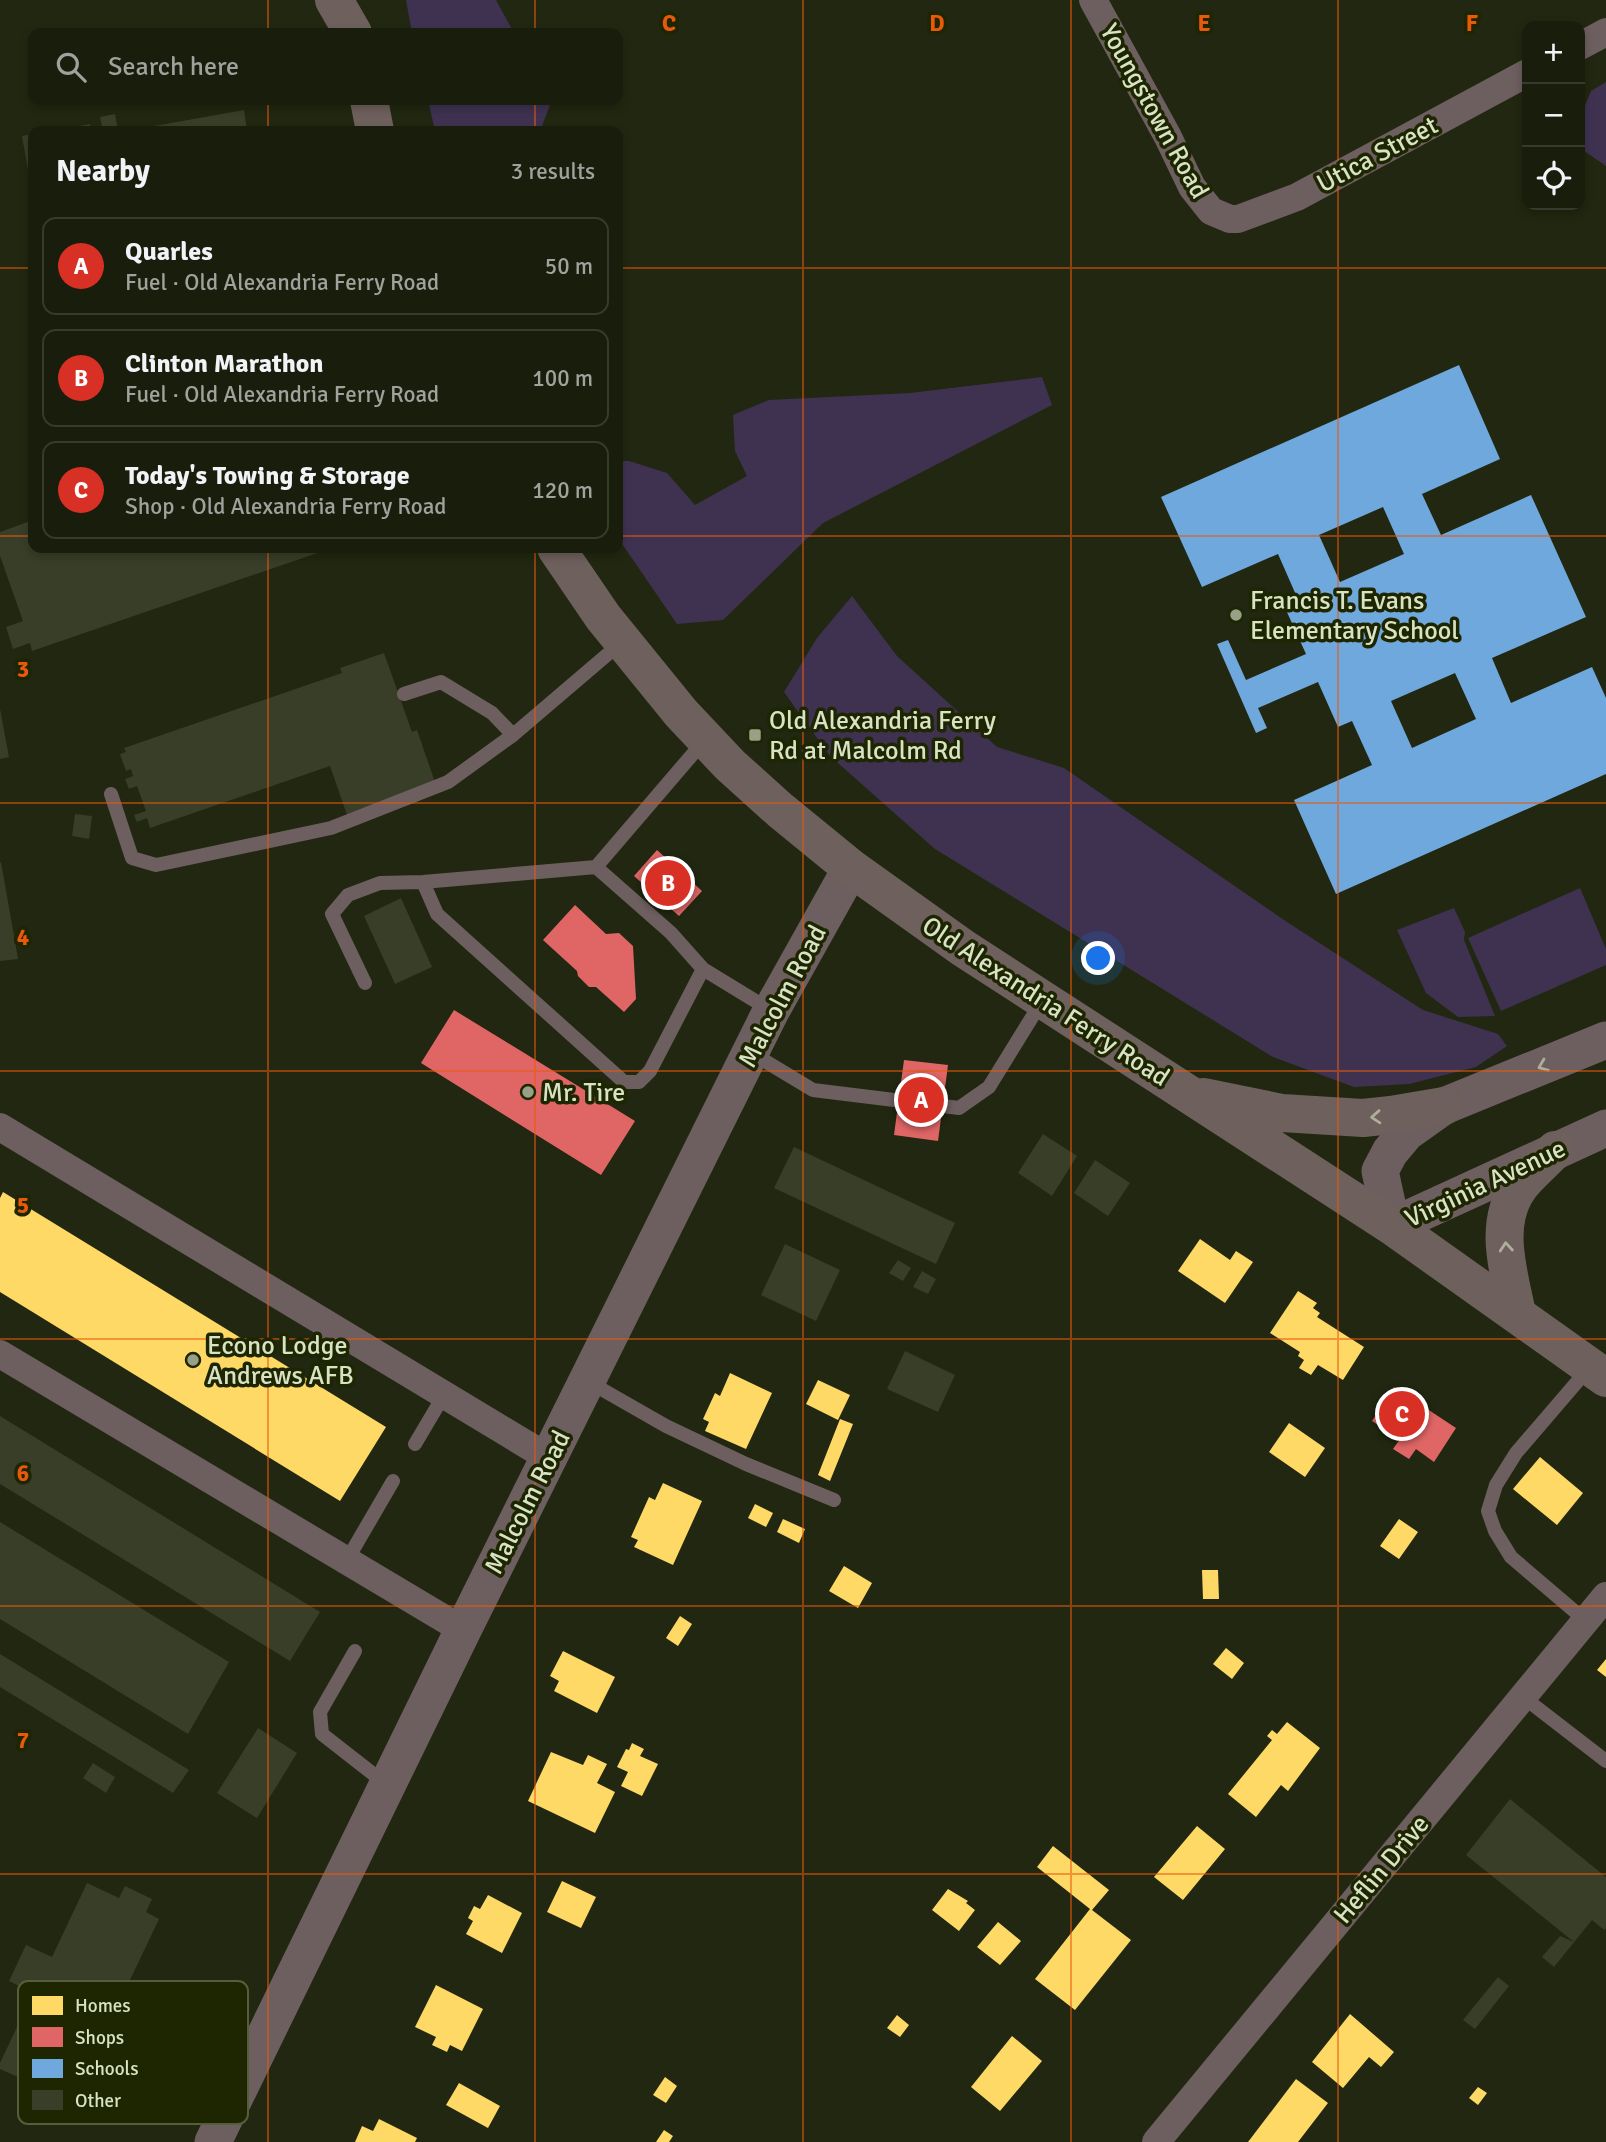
<!DOCTYPE html>
<html lang="en">
<head>
<meta charset="utf-8">
<style>
	:root { --surface:#191d0c; --page:#262a1a; --text:#f1f3f6; --muted:#9fa29d; --line:#373b2d; --accent:#d93025 }
	body { margin:0; font-family:Signika,sans-serif; background:var(--page); color:var(--text) }
	.controls { position:absolute; right:21px; top:21px; display:grid; overflow:hidden; border-radius:14px; box-shadow:0 4px 10px #0003 }
	.controls button { width:63px; height:63px; display:grid; place-items:center; padding:0; border:0; border-bottom:2px solid var(--line); background:var(--surface); color:var(--text); font:35px sans-serif }
	.you { position:absolute; left:1099px; top:959px; width:24px; height:24px; margin:-18px; border:5px solid #fff; border-radius:50%; background:#1a73e8; box-shadow:0 0 0 10px #1a73e833 }
	.badge { display:grid; place-items:center; width:46px; height:46px; border-radius:50%; background:var(--accent); color:#fff; font-size:23px; font-weight:700 }
	.pin { position:absolute; translate:-50% -50%; border:4px solid #fff; box-shadow:0 2px 7px #0006 }
	.list { margin:0; padding:0; list-style:none }
	h2 { display:flex; justify-content:space-between; align-items:center; height:91px; margin:0; padding:0 28px; font-size:30px }
	h2 small { font-size:23px; font-weight:400; color:var(--muted) }
	.list li { display:grid; grid-template-columns:46px 1fr auto; gap:21px; align-items:center; box-sizing:border-box; height:98px; margin:0 14px 14px; padding:0 14px; border:2px solid var(--line); border-radius:14px }
	.list b { display:block; font-size:26px; white-space:nowrap }
	.list p { margin:0; font-size:23px; white-space:nowrap; color:var(--muted) }
	.list em { font-size:23px; font-style:normal; color:var(--muted) }
	.icon { flex:none; width:38px; height:38px; fill:none; stroke:currentColor; stroke-width:2; stroke-linecap:round; stroke-linejoin:round }
	.map { position:relative; flex:none; width:1606px; height:2142px; overflow:hidden }
	.search { position:absolute; background:var(--surface); box-shadow:0 4px 10px #0003; left:28px; top:28px; width:595px; height:77px; display:flex; align-items:center; gap:18px; box-sizing:border-box; padding:0 24px; border-radius:14px; color:var(--muted); font-size:26px }
	.panel { position:absolute; background:var(--surface); box-shadow:0 4px 10px #0003; left:28px; top:126px; width:595px; height:427px; border-radius:14px }
	.map>svg:first-child { display:block }
</style>
</head>
<body>
<div class="map">
<svg width="1606" height="2142" viewBox="0 0 1606 2142">
	<rect width="100%" height="100%" fill="#212710"/>
	<path fill="#3f3251" d="M406,0H496L514,33H412Z
		M1606,82V166L1580,148V118L1591,91Z
		M428,100H552L540,131H435Z
		M1042,377L1052,405L823,523L723,620L677,624L618,538V461H629L667,473L695,505L747,476L735,451L733,415L769,400L910,393Z
		M852,596L897,656L997,747L1064,768L1287,922L1423,1010L1498,1034L1507,1046L1476,1067L1409,1084L1354,1087L1273,1057L935,849L830,756L784,692L817,638Z
		M1580,888L1606,949V965L1501,1011L1468,938Z
		M1454,908L1465,932L1464,940L1495,1016L1458,1017L1426,993L1397,930Z"/>
	<path fill="#ffd966" d="M3,1192L386,1427L340,1501L0,1292V1198Z
		M1200,1239L1230,1260L1236,1251L1253,1262L1225,1303L1178,1271Z
		M1298,1291L1317,1303L1313,1308L1320,1313L1317,1317L1364,1347L1343,1380L1318,1365L1311,1375L1299,1368L1304,1360L1298,1356L1300,1352L1270,1333Z
		M730,1373L772,1393L746,1449L705,1431L709,1422L703,1419L715,1393L720,1396Z
		M818,1380L850,1395L838,1420L806,1404Z
		M840,1419L853,1424L830,1481L818,1475Z
		M1289,1423L1325,1448L1305,1477L1269,1452Z
		M1540,1457L1583,1493L1557,1525L1513,1489Z
		M663,1483L702,1501L673,1565L634,1547L638,1540L631,1537L649,1497L655,1500Z
		M755,1504L773,1513L766,1527L748,1518Z
		M783,1519L805,1529L799,1543L777,1532Z
		M1399,1519L1418,1532L1399,1559L1380,1546Z
		M844,1566L872,1583L858,1608L829,1591Z
		M1202,1570H1218L1219,1599H1203Z
		M680,1616L692,1624L678,1646L666,1638Z
		M1226,1648L1244,1663L1232,1679L1213,1664Z
		M563,1651L615,1677L597,1713L554,1691L559,1681L550,1676Z
		M1606,1659V1677L1597,1670Z
		M1287,1722L1320,1748L1288,1791L1281,1785L1256,1817L1228,1794L1272,1740L1267,1736L1272,1730L1277,1734Z
		M632,1743L644,1749L640,1756L658,1764L642,1796L621,1786L628,1772L617,1767L626,1749L629,1750Z
		M551,1752L583,1765L588,1755L607,1764L597,1783L615,1792L595,1833L528,1801Z
		M1197,1826L1225,1849L1183,1900L1154,1877Z
		M1053,1846L1109,1890L1092,1910L1131,1940L1075,2010L1035,1979L1090,1909L1037,1867Z
		M562,1881L596,1897L581,1928L547,1912Z
		M948,1889L968,1901L966,1903L975,1910L959,1931L932,1910Z
		M488,1895L522,1913L502,1953L466,1934L473,1921L468,1918L474,1906L480,1909Z
		M998,1922L1021,1941L1000,1965L977,1947Z
		M436,1985L483,2009L462,2051L450,2045L447,2052L432,2045L436,2037L415,2027Z
		M1350,2014L1394,2052L1381,2067L1369,2057L1343,2088L1312,2062Z
		M897,2015L909,2025L900,2037L887,2028Z
		M1012,2036L1042,2061L1000,2111L971,2087Z
		M665,2077L677,2086L666,2103L653,2095Z
		M1296,2079L1328,2103L1298,2142H1248Z
		M459,2083L500,2106L488,2128L446,2105Z
		M1478,2087L1487,2093L1478,2105L1469,2098Z
		M379,2119L417,2138L415,2142H355L362,2126L373,2131Z
		M664,2130L673,2136L669,2142H656Z"/>
	<path fill="#e06666" d="M657,850L702,891L679,916L634,876Z
		M575,905L606,934L619,933L633,946L636,999L624,1012L596,987H589L578,976L577,971L543,940Z
		M454,1010L635,1121L601,1175L421,1063Z
		M904,1060L948,1065L938,1141L894,1135Z
		M1394,1387L1456,1428L1434,1462L1416,1449L1409,1459L1393,1449L1400,1439L1372,1421Z"/>
	<path fill="#6fa8dc" fill-rule="evenodd" d="M1459,365L1500,459L1422,494L1441,535L1531,495L1586,617L1492,658L1511,703L1592,667L1606,698V774L1336,894L1294,800L1372,765L1352,721L1338,727L1318,682L1258,708L1267,728L1256,733L1217,644L1228,640L1246,680L1306,654L1286,610L1300,604L1278,554L1202,587L1161,497ZM1383,507L1404,554L1340,582L1319,535ZM1455,673L1476,719L1412,748L1391,701Z"/>
	<path fill="#383e28" d="M244,110L247,131H133L132,130Z
		M115,114L118,131H103L100,117Z
		M90,124L91,131H57V130Z
		M33,134V193H32L22,136Z
		M33,520V548H332L32,651L30,643L13,649L6,627L23,621L0,556V532Z
		M384,653L412,732L417,730L436,785L347,815L330,766L150,828L147,818L137,822L134,815L146,811L137,786L129,789L125,779L133,776L131,769L126,771L120,754L126,752L124,748L342,673L340,668Z
		M0,709L9,757L0,759Z
		M75,814L92,816L89,839L72,836Z
		M1,862L18,959L0,961V863Z
		M401,898L432,967L395,984L364,916Z
		M1043,1134L1077,1156L1052,1196L1018,1173Z
		M794,1147L955,1223L936,1264L774,1188Z
		M1095,1160L1130,1183L1108,1216L1074,1193Z
		M785,1244L840,1270L816,1321L761,1295Z
		M898,1260L911,1268L903,1281L889,1273Z
		M922,1271L936,1279L928,1294L913,1287Z
		M905,1351L955,1375L938,1412L887,1389Z
		M0,1416L320,1612L290,1661L0,1484Z
		M0,1522L229,1662L188,1734L0,1619Z
		M0,1654L189,1770L173,1793L0,1687Z
		M258,1728L297,1753L257,1818L217,1793Z
		M93,1763L115,1777L106,1793L83,1778Z
		M1510,1799L1606,1877V1928L1604,1930L1592,1920L1554,1967L1542,1957L1560,1936L1574,1942L1466,1855Z
		M87,1883L119,1898L125,1886L152,1899L146,1912L159,1919L72,2102L55,2094L50,2106L25,2095L31,2083L0,2069V2063L33,1993L9,1981L26,1945L52,1957Z
		M1498,1977L1509,1986L1475,2029L1463,2020Z"/>
	<g fill="none" stroke-linecap="round" stroke-linejoin="round">
		<path stroke="#6d5e5f" stroke-width="14" d="M404,694L441,682L492,713L513,735
			M111,794L132,858L156,865L331,828L448,782L513,735L622,642
			M423,882L437,914L624,1082H639L650,1071L703,969L770,1010
			M703,969L671,933L596,867L704,741
			M365,983L332,914L348,895L380,883L423,882L596,867
			M750,1052L813,1090L959,1108L989,1087L1042,1001
			M589,1382L666,1426L746,1464L834,1500
			M415,1444L444,1395
			M347,1560L393,1481
			M1586,1621L1511,1557L1495,1531L1488,1511L1496,1485L1516,1453L1589,1368
			M355,1651L320,1712L322,1734L386,1784
			M1523,1697L1606,1761"/>
		<path stroke="#6d5e5f" stroke-width="28" d="M1093,0L1168,137L1192,187L1211,211L1230,219H1238L1297,197L1527,73
			M1580,46L1606,32
			M0,1127L549,1458
			M0,1354L463,1630
			M1156,2142L1606,1596"/>
		<path stroke="#6d5e5f" stroke-width="37" d="M1606,1040L1444,1106L1406,1133L1390,1152L1380,1171L1392,1226L1606,1128
			M213,2142L463,1630L771,1011L851,868"/>
		<path stroke="#6e605d" stroke-width="38" d="M334,0L353,33
			M369,100L375,131
			M556,548L603,617L681,713L730,765L780,810L851,868L963,948L1392,1226L1606,1378
			M1204,1097L1282,1113L1363,1118L1391,1115L1444,1106
			M1517,1314C1509,1273 1492,1223 1520,1186C1528,1175 1545,1161 1555,1150"/>
	</g>
	<defs><path id="oneway-chevron" d="M-2-3.5L2.5 0L-2 3.5" fill="none" stroke-width="1.6" stroke-linecap="round" stroke-linejoin="round" transform="scale(1.75)"/></defs>
	<use stroke="#adad9c" href="#oneway-chevron" transform="translate(1543 1066) rotate(158)"/>
	<g stroke="#aeae9b">
		<use href="#oneway-chevron" transform="translate(1376 1117) rotate(176)"/>
		<use href="#oneway-chevron" transform="translate(1506 1247) rotate(-95)"/>
	</g>
	<path fill="none" stroke="#e8590c" stroke-width="2" stroke-opacity="0.55" d="M268,0V33M535,0V33M803,0V2142M1071,0V2142M1338,0V2142M268,100V131M535,100V131M0,268H33M618,268H1606M0,536H33M618,536H1606M268,548V2142M535,548V2142M0,803H1606M0,1071H1606M0,1339H1606M0,1606H1606M0,1874H1606"/>
	<g fill="#98a186" stroke="#1d2600" stroke-width="2.5">
		<circle cx="1236" cy="615" r="7"/>
		<rect x="748" y="728" width="14" height="14" rx="3.5"/>
		<circle cx="528" cy="1092" r="7"/>
		<circle cx="193" cy="1360" r="7"/>
	</g>
	<g text-anchor="middle" stroke-width="7" stroke-linejoin="round" paint-order="stroke">
		<g font-size="26" fill="#d8e2c5" stroke="#1d2600">
			<text transform="translate(1155 111) rotate(61)" y="9">Youngstown Road</text>
			<text transform="translate(1377 154) rotate(-28)" y="9">Utica Street</text>
			<text transform="translate(782 996) rotate(-62)" y="9">Malcolm Road</text>
			<text transform="translate(1046 1001) rotate(33)" y="9">Old Alexandria Ferry Road</text>
			<text transform="translate(1485 1183) rotate(-25)" y="9">Virginia Avenue</text>
			<text transform="translate(527 1502) rotate(-63)" y="9">Malcolm Road</text>
			<text transform="translate(1381 1869) rotate(-50)" y="9">Heflin Drive</text>
		</g>
		<g font-size="26" fill="#d8e2c5" stroke="#1d2600" text-anchor="start">
			<text x="1250" y="609">Francis T. Evans<tspan x="1250" dy="30">Elementary School</tspan></text>
			<text x="769" y="729">Old Alexandria Ferry<tspan x="769" dy="30">Rd at Malcolm Rd</tspan></text>
			<text x="542" y="1101">Mr. Tire</text>
			<text x="207" y="1354">Econo Lodge<tspan x="207" dy="30">Andrews AFB</tspan></text>
		</g>
	</g>
	<rect x="18" y="1981" width="230" height="143" rx="10" fill="#1d2600" stroke="#555e3b" stroke-width="2"/>
	<rect x="32" y="1996" width="31" height="19" fill="#ffd966"/>
	<rect x="32" y="2027" width="31" height="20" fill="#e06666"/>
	<rect x="32" y="2059" width="31" height="19" fill="#6fa8dc"/>
	<rect x="32" y="2090" width="31" height="20" fill="#383e28"/>
	<g font-size="19" fill="#d8e2c5">
		<text x="75" y="2012">Homes</text>
		<text x="75" y="2044">Shops</text>
		<text x="75" y="2075">Schools</text>
		<text x="75" y="2107">Other</text>
	</g>
	<g font-size="23" text-anchor="middle" font-weight="bold" fill="#e8590c" stroke="#1d2600" stroke-width="7" stroke-linejoin="round" paint-order="stroke">
		<text x="669" y="31">C</text>
		<text x="937" y="31">D</text>
		<text x="1204" y="31">E</text>
		<text x="1472" y="31">F</text>
		<text x="23" y="677">3</text>
		<text x="23" y="945">4</text>
		<text x="23" y="1213">5</text>
		<text x="23" y="1481">6</text>
		<text x="23" y="1748">7</text>
	</g>
</svg>
<div class="controls">
<button>+</button>
<button>−</button>
<button><svg class="icon" aria-label="locate" viewBox="0 0 24 24"><circle cx="12" cy="12" r="6"/><path d="M12 2v4M12 18v4M2 12h4M18 12h4"/></svg></button>
</div>
<div class="you"></div>
<div class="pin badge" style="left:921px;top:1100px">A</div>
<div class="pin badge" style="left:668px;top:883px">B</div>
<div class="pin badge" style="left:1402px;top:1414px">C</div>
<div class="search"><svg class="icon" aria-label="search" viewBox="0 0 24 24"><circle cx="10" cy="10" r="6"/><path d="M15 15l6 6"/></svg>Search here</div>
<section class="panel">
<h2>Nearby<small>3 results</small></h2>
<ul class="list">
<li><span class="badge">A</span><div><b>Quarles</b><p>Fuel · Old Alexandria Ferry Road</p></div><em>50 m</em></li>
<li><span class="badge">B</span><div><b>Clinton Marathon</b><p>Fuel · Old Alexandria Ferry Road</p></div><em>100 m</em></li>
<li><span class="badge">C</span><div><b>Today's Towing &amp; Storage</b><p>Shop · Old Alexandria Ferry Road</p></div><em>120 m</em></li>
</ul>
</section>
</div>
</body>
</html>
